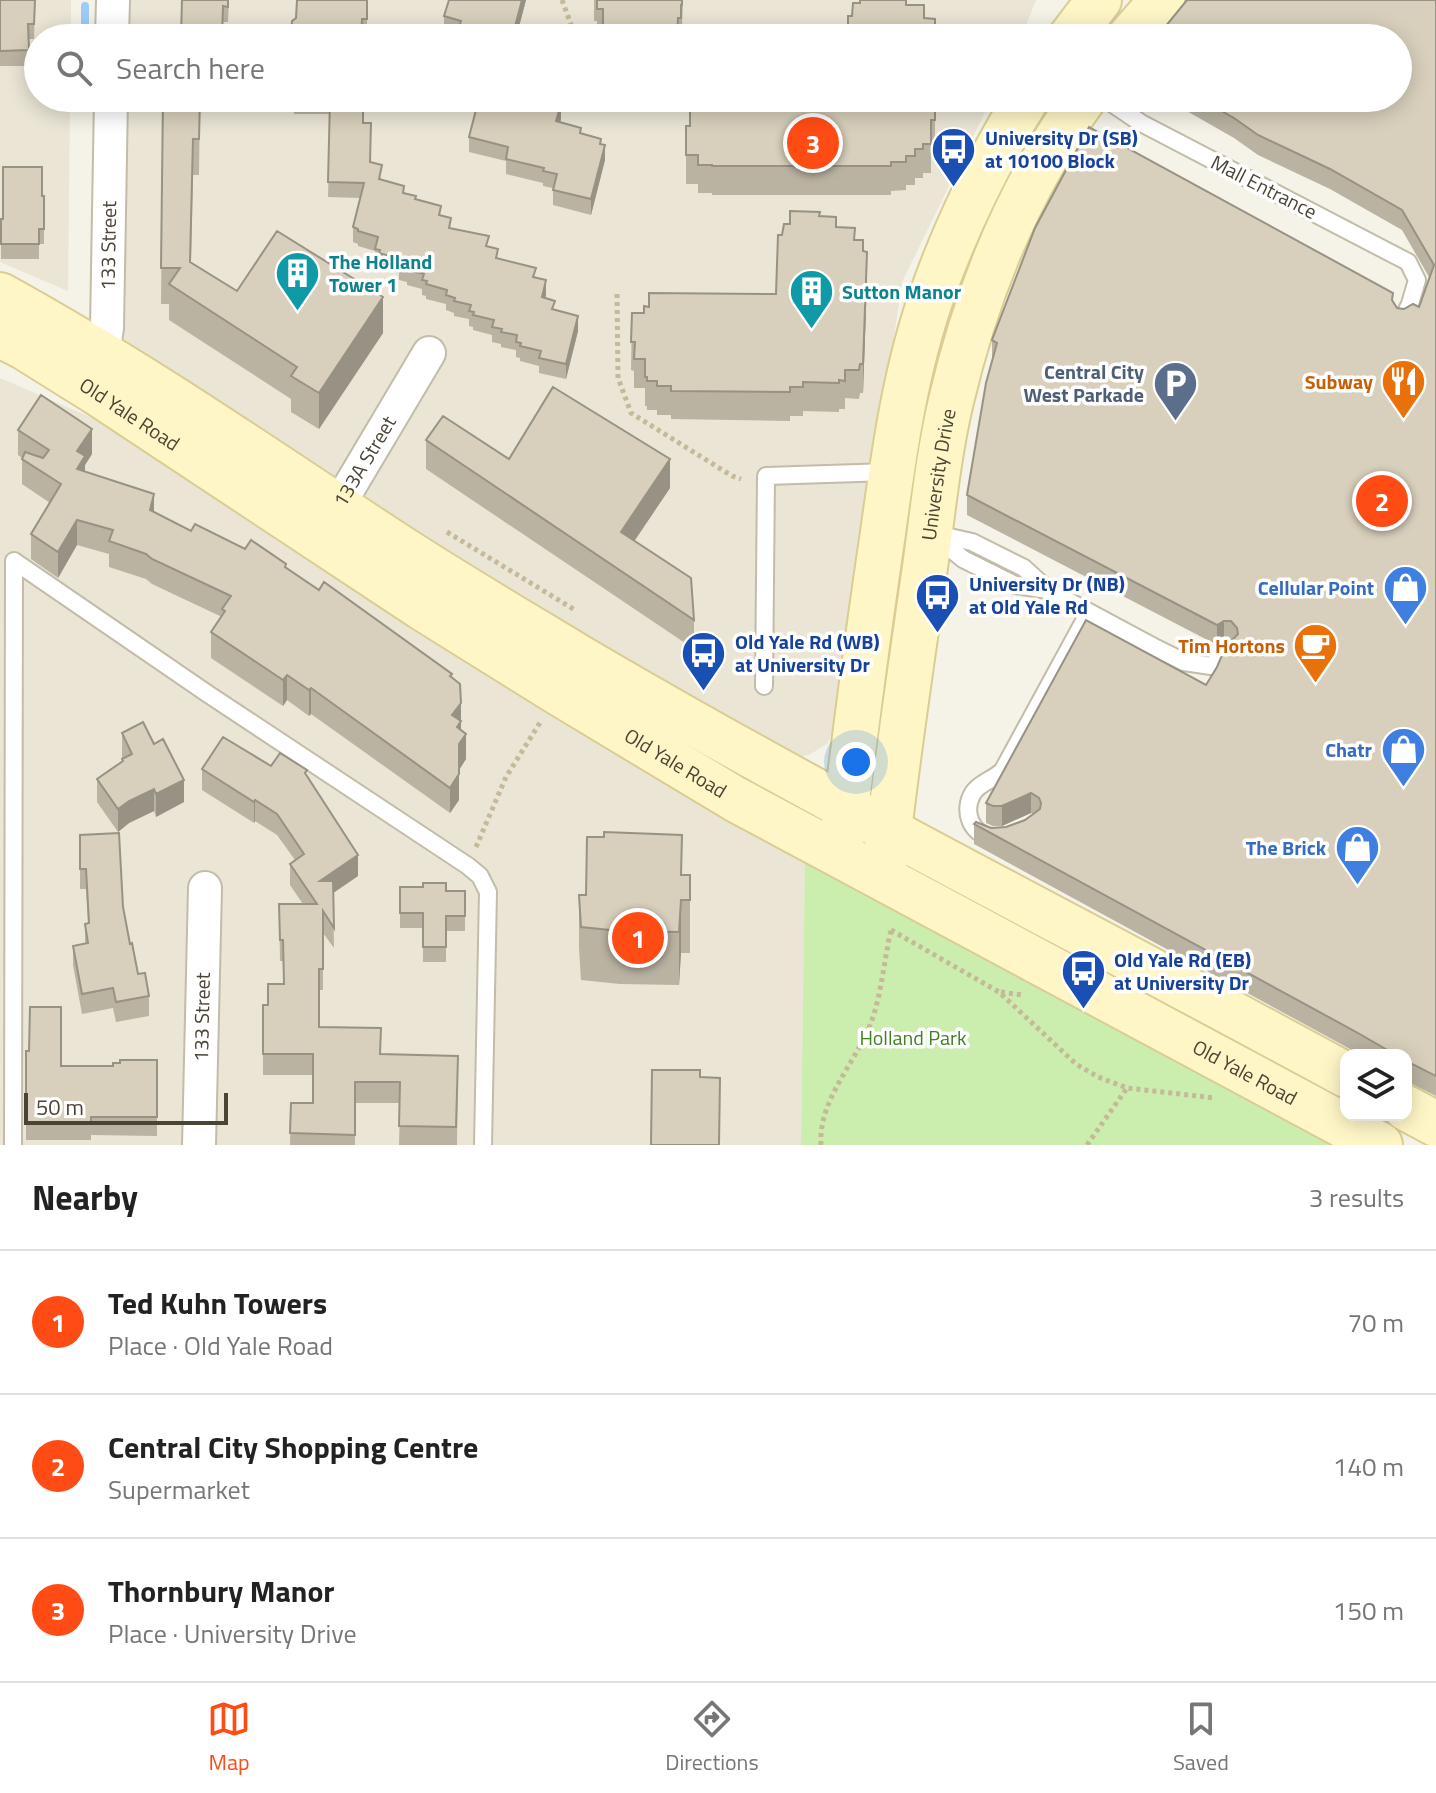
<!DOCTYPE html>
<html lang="en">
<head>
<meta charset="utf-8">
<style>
	:root { --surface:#fff; --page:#f6f6f6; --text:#222; --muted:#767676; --line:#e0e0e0; --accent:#ff4c15 }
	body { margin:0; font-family:"Titillium Web",sans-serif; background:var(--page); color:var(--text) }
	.controls { position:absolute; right:24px; bottom:24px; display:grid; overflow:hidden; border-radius:16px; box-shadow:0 4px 20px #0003 }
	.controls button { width:72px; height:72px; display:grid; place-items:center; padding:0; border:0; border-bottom:2px solid var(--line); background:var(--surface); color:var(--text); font:40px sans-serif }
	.scale { position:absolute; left:24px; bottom:20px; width:204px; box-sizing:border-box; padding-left:8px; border:4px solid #4a4436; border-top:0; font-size:22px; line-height:28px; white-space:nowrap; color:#4a4436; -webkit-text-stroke:6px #fff; paint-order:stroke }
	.you { position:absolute; left:856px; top:762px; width:28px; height:28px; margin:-20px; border:6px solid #fff; border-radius:50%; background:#1a73e8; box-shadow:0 0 0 12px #1a73e833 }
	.badge { display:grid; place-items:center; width:52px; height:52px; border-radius:50%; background:var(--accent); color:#fff; font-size:26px; font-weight:700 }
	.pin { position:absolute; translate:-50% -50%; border:4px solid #fff; box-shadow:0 2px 8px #0006 }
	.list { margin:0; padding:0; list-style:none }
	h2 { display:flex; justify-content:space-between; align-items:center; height:104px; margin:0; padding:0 32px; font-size:34px }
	h2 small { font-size:26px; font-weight:400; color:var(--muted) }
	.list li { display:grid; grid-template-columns:52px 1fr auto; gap:24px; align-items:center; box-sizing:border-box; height:144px; padding:0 32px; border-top:2px solid var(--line) }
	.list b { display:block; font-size:30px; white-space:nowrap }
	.list p { margin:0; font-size:26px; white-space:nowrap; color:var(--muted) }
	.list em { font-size:26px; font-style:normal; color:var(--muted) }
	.icon { flex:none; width:44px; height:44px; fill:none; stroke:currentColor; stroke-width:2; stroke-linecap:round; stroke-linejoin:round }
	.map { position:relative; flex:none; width:1436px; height:1145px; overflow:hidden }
	.search { position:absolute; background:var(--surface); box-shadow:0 4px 20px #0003; left:24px; right:24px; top:24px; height:88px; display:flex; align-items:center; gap:20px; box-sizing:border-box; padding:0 28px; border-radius:44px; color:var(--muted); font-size:30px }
	.sheet { height:536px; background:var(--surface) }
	nav { display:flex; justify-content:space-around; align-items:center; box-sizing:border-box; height:112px; border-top:2px solid var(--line); background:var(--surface); font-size:22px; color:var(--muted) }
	nav a { display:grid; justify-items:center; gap:4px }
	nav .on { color:var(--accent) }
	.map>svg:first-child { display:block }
</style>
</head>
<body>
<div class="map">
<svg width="1436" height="1145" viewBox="0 0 1436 1145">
	<rect width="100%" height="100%" fill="#f5f2e8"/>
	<path fill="#eae5d5" d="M0,0H71V38H38V98H70L68,291L0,262Z
		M126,0H1036L1021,38H125Z
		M124,98H992L902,282L838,723L827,744L809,755L799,757L387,529L124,347L121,336Z
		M0,378L127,433L805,859L801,1145H0Z"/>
	<path fill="#cbedad" d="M805,859L1340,1145H801Z"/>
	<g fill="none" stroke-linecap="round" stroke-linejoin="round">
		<path stroke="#9fccf7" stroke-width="8" d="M85,38V6"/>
		<defs>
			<path id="service" d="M1104,98L1141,123L1408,262L1417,280L1410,304L1403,318
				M932,533L972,542L1024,568L1048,590L1156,648L1184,662L1211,666L1227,651
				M935,536L963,559L1015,585L1048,590
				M14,561L208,694L468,866L480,876L488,892L483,1145
				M764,686L766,476L889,472
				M992,837C971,835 962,811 973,793C980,782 994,780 1003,770L1089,612
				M13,1145L14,561"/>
			<g id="minor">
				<path d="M112,38L113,0"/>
				<path id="s1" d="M100,373L107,328L111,98"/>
				<path id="s2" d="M316,505L338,506L429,353"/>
				<path id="s3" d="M199,1145L205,888"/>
			</g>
			<g id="secondary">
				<path d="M1070,38L1099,0"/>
				<path d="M1129,38L1162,0"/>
				<path d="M0,295C135,369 262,457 390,541C451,581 514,618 577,656C828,804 1090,935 1346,1075"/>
				<path id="s4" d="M0,335L24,347L96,392L421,607L559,693L735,799L1380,1145"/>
				<path d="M843,834C855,734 868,633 883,533C894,453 905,372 932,295C955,229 990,157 1027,98"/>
				<path id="s5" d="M886,857C896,765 910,673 923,581C932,521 937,460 951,401C976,294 1019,188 1084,98"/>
				<path d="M1406,1108L1436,1124"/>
			</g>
		</defs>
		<use href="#service" stroke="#c2bca9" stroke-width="20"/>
		<use href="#minor" stroke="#c2bca9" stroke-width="36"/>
		<use href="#secondary" stroke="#dacd93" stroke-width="48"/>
		<path stroke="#c5b999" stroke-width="5" stroke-dasharray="4 4" stroke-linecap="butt" d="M562,0L576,38
			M617,294L618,378L631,413L732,476L741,479
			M447,532L575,610
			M476,847L506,777L541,721
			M891,930L999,992L1076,1064L1098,1077L1127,1088L1215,1098
			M1001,992L1022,995
			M821,1145C818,1099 857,1062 872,1020C882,991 884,960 891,930
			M1087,1145L1127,1088"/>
		<use href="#service" stroke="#fff" stroke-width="16"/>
		<use href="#minor" stroke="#fff" stroke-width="32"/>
		<use href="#secondary" stroke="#fff6c8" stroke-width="44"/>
	</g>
	<path fill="#bab3a2" d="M0,0H35L34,39H29V66H0Z
		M182,0H229L228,22H223L222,38H181Z
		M367,0V34H362L296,18Z
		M526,0L516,38H457V35L444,32V16Z
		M594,0H683L682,27H681V38H603V32H597V21H594Z
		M1436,0V1096L1406,1081V1055H1361L974,844V824L991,828L1006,827L1025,820L1033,814L1031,813L1002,826H993L986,823V803L1206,685L1231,641H1224L1217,645L967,515V495L992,360V340L1393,301L1397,308L1404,309L1419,307L1429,277L1402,230L1330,189L1258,155L1234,138L1164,98H1398Z
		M163,98H200L199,175H193L191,262L237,291L383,333L319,429L291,412V399L169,320V304H161Z
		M290,98H360V109L370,162L382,180L416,199L441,216L451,228L489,247L498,258L536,277L546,295L545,298L555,310L578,331L566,379L539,373V366L520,361V358L516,357V350L501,347V344L492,342V335L473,330V327L469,326V319L454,316V313L446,310V304L426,299V296L422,295V289L407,285V282L399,280V273L379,268V265L375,264V251L358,246V244L353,242V227L360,198L328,197L330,114H294V102H290Z
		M935,98V149H931V173H923V178H915V185H906V190L891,191V195H712V193H698V184H686V126H690L701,109Z
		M551,101L561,119L560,122L601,144L605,160L591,215L553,205V188L543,186V183L506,174V161L469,152V137Z
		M42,196H44V244H39V259H1V219H3Z
		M820,216L855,240L863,252L867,280L863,393H860L859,399L845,398V409H839V412L803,411V416H790V421L671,419V415H657V410H647V406H645V388H634V371L631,370L632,313H644L649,307L776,294L782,235L790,224Z
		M18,430L92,454L85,465V472L154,512L191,531L245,549L286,568L452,678L461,703V730L466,759L459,770V800L450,813L311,714L309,716L287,700L283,706L211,658V632L222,617L152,584L146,579L109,567V554L77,545L58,578L31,559V534L50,503L22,484V458L18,455Z
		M426,440L509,459L670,488L634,541L694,620V649L426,469Z
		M122,733L184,802L156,817L154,811L129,823L118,832L97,802V779L122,762Z
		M271,766L307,776L358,876L333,893L334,948L323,933V990H319V1027L381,1054L458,1056L457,1145H399L400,1103H355V1145H290L291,1103H313V1075H263V1005H268L284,984L283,961H280L279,904H303L290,885V864L295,860L277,835L255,821L254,823L202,790V769Z
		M80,835L123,907L130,944L138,974L149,996V1016L116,1022L113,1008L82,1014L73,965V946L85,944V924L88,923L86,889H80Z
		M682,875H690V953H681L679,985L620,984L581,980L579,948V895H586Z
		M400,887L446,891H465V931H446V962H423V928H400Z
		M26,1051L61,1066H113L157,1060V1136L91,1135V1140H26Z"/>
	<path fill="#979284" d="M522,0H526L516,38H512Z
		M561,104V119L556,136V121Z
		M605,145V160L591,215V199Z
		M867,252V280L863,393V364Z
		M546,280V295L542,312V297Z
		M383,297V333L319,429V393Z
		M578,316V331L566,379V364Z
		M92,429V454L85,465V481L77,495V451Z
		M670,459V488L621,561V532Z
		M154,494V520L150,510Z
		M77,520V545L58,578V552Z
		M1224,621V641L1217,645V625Z
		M287,675V700L283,706V680Z
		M311,688V714L309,716V690Z
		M461,703V741L466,734V759L459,770L452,715Z
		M459,774V800L450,813V788Z
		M184,780V802L156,817V794Z
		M154,789V811L129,823L118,832V809L129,801Z
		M1031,793V813L1002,826V806Z
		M255,800V821L254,823V802Z
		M358,855V876L320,902V881Z
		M681,900V953L679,985V932Z"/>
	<path fill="#d8d0bc" stroke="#979284" stroke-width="2" d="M0,0H35L34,24H28L29,50L0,51Z
		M182,0H228V7L223,6L222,38L181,37Z
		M297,0H367V19H362L361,38H291L292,21L296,18Z
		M449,0H522L512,38H466L457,35L461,21L444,16Z
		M597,0H682V5H681V18H678L677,38L635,37V32H614V26H603V9H597Z
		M860,0H906V5H924V18L935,19V38H848V16H852L853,3H860Z
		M1187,0H1436V1076L1406,1061V1055H1396L1358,1033L974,824L976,822L991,828L1006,827L1025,820L1040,809L1041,803L1039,798L1031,793L1002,806H993L986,803L1086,620L1206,685L1217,667L1225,648L1238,634L1237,628L1231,621H1224L1217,625L967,495L986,383L997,343L992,340L1035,228L1089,127L1393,293L1392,300L1397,308L1404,309L1413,304L1419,307L1434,265L1402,210L1330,169L1258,135L1234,118L1199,98H1398V38H1156Z
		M163,98H200L199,139H193L190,262L237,291L277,231L383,297L319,393L291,376L297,367L169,284L180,268H161Z
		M294,98H360V109H363V123H371L370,162L382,165L379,179L404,186L403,193L416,196L415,199L441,206L439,215L451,218L449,228L489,236L486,246L498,249L496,258L536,268L533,277L546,280L542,297L555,301L552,309L578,316L566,364L539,358L541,351L520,346L521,343L516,342L517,335L501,332L502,329L492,327L494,320L473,315L474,312L469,311L471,305L454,301L455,298L446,295L447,290L426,284L427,281L422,280L424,274L407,270L408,267L399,264L400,259L379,253L380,250L375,249L378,237L358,231V229L353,227L364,183L328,182L330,99Z
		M479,98H551L550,101L561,104L556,121L581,128L580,133L601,139L600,144L605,145L591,199L553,190L557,174L543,171L544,168L506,159L508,147L469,137Z
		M701,98H935V120H931V144H923V149H915V156H906V162H891V166H712V165H698V155H686V126H690V109H701Z
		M3,167H42V196H44V229H39V244H1V219H3Z
		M790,211L820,212L819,216L836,217V227L855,228L854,240H863V251L867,252L863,364H860L859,370H845V381L839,380V383L803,382V387H790V392L671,391V386H657V381H647V377H645V359H634L635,342H631L632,313H644V306L649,307V293L776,294L778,235H782L784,224H790Z
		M553,387L670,459L621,532L691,578L694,620L426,440L443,416L509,459Z
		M41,395L92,429L77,451L85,456L77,469L154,494L150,510L191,531L195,524L245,549L251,540L286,564L285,567L319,590L324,582L452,674L450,676L460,684L461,703L452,715L461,721L457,727L466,734L459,744V774L450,788L311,688L309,690L287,675L283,680L211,632L225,611L222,609L231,596L152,559L146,554L109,541L113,530L77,520L58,552L31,534L61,484L22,459L25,452L43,458L49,450L18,430Z
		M143,722L154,744L163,739L184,780L156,794L154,789L129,801L118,809L97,779L123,761L122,759L132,754L122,733Z
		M223,737L271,766L280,753L307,770L305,773L358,855L320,881H333L334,928L323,911V969H319V1027L381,1028L380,1054L458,1056L456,1127L399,1126L400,1082H355V1135L290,1133L291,1103H313V1054H263V1005H268V984H284L283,940H280L279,904H317L290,864L304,854L277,814L255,800L254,802L202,769Z
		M604,832L682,835L681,875H690V900H681L679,932L620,931L581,927L579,895H586L587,837H604Z
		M119,833L123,907L130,944L132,943L138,974L145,973L149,996L116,1002L113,988L82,994L73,946L88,943L85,924L89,923L86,869H80V835Z
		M423,883H446V891H465V916H446V947H423V913H400V887H423Z
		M30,1007H61V1066H113V1063H120V1060H157V1117H91V1122H26V1051H29Z
		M652,1070H700V1077L720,1078L719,1145H651Z"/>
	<defs>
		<symbol id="bus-pin" viewBox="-11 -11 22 30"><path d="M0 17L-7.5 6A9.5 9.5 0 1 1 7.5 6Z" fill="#1a4fb4" stroke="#fff"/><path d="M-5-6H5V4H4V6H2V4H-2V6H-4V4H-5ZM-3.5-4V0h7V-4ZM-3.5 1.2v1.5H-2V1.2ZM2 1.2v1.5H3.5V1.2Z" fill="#fff"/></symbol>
		<symbol id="building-pin" viewBox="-11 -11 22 30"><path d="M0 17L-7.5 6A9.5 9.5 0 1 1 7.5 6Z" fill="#0f9aa8" stroke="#fff"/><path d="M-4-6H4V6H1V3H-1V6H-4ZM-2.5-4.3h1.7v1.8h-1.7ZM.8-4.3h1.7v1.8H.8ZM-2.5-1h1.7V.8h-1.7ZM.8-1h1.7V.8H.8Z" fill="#fff"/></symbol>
		<symbol id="restaurant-pin" viewBox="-11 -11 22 30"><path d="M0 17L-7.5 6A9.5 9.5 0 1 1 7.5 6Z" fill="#e8710a" stroke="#fff"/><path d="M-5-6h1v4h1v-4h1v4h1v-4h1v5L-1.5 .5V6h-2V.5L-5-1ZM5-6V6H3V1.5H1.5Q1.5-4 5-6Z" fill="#fff"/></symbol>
		<symbol id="parking-pin" viewBox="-11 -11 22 30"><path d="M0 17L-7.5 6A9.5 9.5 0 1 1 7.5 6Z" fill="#5c6f8a" stroke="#fff"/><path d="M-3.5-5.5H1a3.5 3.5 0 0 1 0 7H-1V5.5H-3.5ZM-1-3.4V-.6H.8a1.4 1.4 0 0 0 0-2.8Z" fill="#fff"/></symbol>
		<symbol id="shop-pin" viewBox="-11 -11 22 30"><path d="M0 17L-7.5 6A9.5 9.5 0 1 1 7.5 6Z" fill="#3f7fe0" stroke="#fff"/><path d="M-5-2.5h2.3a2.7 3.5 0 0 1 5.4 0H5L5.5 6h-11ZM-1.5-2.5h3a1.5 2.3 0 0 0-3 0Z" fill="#fff"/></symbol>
		<symbol id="cafe-pin" viewBox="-11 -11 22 30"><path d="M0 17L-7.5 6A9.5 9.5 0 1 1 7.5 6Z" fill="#e8710a" stroke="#fff"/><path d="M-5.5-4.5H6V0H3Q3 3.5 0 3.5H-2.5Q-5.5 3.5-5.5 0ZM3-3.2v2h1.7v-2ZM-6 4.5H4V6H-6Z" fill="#fff"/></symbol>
	</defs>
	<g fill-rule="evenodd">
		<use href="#bus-pin" x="928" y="124" width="51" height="69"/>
		<use href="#building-pin" x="272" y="248" width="51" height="69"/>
		<use href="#building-pin" x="786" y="266" width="51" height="69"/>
		<use href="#restaurant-pin" x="1378" y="356" width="51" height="69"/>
		<use href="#parking-pin" x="1150" y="358" width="51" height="69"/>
		<use href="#shop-pin" x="1380" y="562" width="51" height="69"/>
		<use href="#bus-pin" x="912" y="570" width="51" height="69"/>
		<use href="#cafe-pin" x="1290" y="620" width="51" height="69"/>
		<use href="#bus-pin" x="678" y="628" width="51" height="69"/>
		<use href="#shop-pin" x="1378" y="724" width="51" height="69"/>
		<use href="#shop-pin" x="1332" y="822" width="51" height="69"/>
		<use href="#bus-pin" x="1058" y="946" width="51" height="69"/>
	</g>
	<g text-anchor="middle" stroke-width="7" stroke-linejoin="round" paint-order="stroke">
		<g font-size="20" font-weight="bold" fill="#164399" stroke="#fff" text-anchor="start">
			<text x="985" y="145">University Dr (SB)<tspan x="985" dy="23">at 10100 Block</tspan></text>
			<text x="969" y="591">University Dr (NB)<tspan x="969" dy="23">at Old Yale Rd</tspan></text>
			<text x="735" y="649">Old Yale Rd (WB)<tspan x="735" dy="23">at University Dr</tspan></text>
			<text x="1114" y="967">Old Yale Rd (EB)<tspan x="1114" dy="23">at University Dr</tspan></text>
		</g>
		<g font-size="20" fill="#4a4436" stroke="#fff">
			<text transform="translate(1264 187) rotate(27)" y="7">Mall Entrance</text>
			<text dy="7" stroke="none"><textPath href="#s1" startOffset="128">133 Street</textPath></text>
			<text dy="7" stroke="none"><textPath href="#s4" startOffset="152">Old Yale Road</textPath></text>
			<text dy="7" stroke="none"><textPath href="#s2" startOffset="74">133A Street</textPath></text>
			<text dy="7" stroke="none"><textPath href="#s5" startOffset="386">University Drive</textPath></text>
			<text dy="7" stroke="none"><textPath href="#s4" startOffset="800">Old Yale Road</textPath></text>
			<text dy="7" stroke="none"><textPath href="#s3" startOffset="128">133 Street</textPath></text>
			<text dy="7" stroke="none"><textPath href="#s4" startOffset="1448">Old Yale Road</textPath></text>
		</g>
		<g font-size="20" font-weight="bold" fill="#0d838f" stroke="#fff" text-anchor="start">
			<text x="329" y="269">The Holland<tspan x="329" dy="23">Tower 1</tspan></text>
			<text x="842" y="299">Sutton Manor</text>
		</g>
		<g font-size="20" font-weight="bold" fill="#4e5e75" stroke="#fff" text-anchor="end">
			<text x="1144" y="379">Central City<tspan x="1144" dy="23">West Parkade</tspan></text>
		</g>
		<g font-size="20" font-weight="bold" fill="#c56008" stroke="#fff" text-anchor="end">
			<text x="1373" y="389">Subway</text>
			<text x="1285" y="653">Tim Hortons</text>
		</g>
		<g font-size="20" font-weight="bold" fill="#366cbe" stroke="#fff" text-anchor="end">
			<text x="1374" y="595">Cellular Point</text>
			<text x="1372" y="757">Chatr</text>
			<text x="1326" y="855">The Brick</text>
		</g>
		<g font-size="20" fill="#3e8222" stroke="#fff">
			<text x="913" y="1045">Holland Park</text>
		</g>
	</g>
</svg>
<div class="controls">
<button><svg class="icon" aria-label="layers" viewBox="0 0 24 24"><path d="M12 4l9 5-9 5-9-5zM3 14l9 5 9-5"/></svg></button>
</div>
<div class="scale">50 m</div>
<div class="you"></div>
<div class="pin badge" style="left:638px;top:938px">1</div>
<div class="pin badge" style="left:1382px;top:501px">2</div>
<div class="pin badge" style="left:813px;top:143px">3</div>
<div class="search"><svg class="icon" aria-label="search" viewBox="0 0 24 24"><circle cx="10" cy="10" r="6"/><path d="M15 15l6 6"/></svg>Search here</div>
</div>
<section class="sheet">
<h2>Nearby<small>3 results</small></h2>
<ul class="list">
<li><span class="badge">1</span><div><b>Ted Kuhn Towers</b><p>Place · Old Yale Road</p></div><em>70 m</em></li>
<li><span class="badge">2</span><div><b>Central City Shopping Centre</b><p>Supermarket</p></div><em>140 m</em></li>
<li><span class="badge">3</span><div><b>Thornbury Manor</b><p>Place · University Drive</p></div><em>150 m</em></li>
</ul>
</section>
<nav>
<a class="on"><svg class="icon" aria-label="map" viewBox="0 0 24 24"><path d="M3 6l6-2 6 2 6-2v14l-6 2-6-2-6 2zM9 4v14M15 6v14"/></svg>Map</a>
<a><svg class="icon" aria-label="directions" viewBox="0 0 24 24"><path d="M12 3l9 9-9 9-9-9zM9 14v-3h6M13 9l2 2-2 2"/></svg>Directions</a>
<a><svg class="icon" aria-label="saved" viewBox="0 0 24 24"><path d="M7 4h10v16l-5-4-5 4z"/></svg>Saved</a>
</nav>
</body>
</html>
